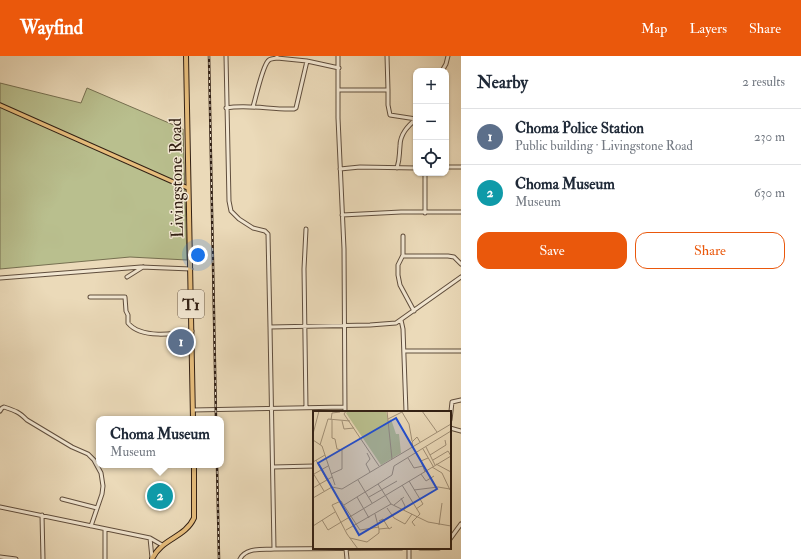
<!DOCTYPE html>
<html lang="en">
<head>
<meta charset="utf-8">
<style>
	:root { --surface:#fff; --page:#f2f2f3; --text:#1f2937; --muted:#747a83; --line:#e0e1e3; --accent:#ea580c }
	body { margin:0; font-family:"IM FELL Double Pica",serif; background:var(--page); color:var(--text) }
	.controls { position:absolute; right:12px; top:12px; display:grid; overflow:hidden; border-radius:8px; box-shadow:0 1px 3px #0004 }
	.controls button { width:36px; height:36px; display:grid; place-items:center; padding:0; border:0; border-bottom:1px solid var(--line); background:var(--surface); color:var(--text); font:20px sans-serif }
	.you { position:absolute; left:198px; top:199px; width:14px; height:14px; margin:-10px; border:3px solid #fff; border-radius:50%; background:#1a73e8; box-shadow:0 0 0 6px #1a73e833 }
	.badge { display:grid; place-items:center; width:26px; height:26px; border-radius:50%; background:var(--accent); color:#fff; font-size:13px; font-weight:700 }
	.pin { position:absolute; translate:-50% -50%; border:2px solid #fff; box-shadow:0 1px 4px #0006 }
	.popup { position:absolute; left:96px; top:360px; width:128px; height:52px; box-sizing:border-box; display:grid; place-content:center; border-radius:8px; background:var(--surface); filter:drop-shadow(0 1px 3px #0005); font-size:13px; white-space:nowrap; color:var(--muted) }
	.popup b { font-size:15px; color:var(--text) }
	.popup::after { content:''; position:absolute; left:50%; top:100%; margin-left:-8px; border:8px solid transparent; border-top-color:var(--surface) }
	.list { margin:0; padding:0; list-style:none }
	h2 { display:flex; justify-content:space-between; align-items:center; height:52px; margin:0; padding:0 16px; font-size:17px }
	h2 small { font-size:13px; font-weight:400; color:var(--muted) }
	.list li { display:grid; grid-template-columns:26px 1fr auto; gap:12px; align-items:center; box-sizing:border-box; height:56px; padding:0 16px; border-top:1px solid var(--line) }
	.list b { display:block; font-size:15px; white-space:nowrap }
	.list p { margin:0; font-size:13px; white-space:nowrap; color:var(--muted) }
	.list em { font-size:13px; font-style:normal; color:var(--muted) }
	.actions { display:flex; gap:8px; padding:12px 16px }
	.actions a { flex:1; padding:9px 0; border:1px solid var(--accent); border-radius:12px; text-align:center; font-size:14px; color:var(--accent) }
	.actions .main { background:var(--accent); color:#fff }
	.icon { flex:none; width:22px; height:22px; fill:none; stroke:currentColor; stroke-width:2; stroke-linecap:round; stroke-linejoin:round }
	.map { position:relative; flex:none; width:461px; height:503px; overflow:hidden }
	header { display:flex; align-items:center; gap:24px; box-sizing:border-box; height:56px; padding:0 20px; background:var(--accent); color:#fff }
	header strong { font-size:19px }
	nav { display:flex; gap:22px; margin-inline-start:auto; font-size:14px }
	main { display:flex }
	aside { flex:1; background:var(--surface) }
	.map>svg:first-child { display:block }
</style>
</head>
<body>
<header>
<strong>Wayfind</strong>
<nav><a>Map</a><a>Layers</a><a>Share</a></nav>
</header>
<main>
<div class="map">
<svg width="461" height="503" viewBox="0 0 461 503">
	<rect width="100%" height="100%" fill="#ebdab9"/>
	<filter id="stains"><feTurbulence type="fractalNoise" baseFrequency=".005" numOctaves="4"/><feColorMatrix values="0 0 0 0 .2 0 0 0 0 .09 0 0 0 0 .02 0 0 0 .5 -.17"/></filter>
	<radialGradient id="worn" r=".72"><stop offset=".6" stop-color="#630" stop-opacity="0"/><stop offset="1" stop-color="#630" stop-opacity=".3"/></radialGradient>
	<path fill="#b9bf8e" stroke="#767051" d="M0,27L81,47L87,32L183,73L187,204L130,201L0,213Z"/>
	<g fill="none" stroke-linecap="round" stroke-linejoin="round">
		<defs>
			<path id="minor" d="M226,0L229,145L231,155L239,163L253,172L265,175L268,178L270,271
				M277,0V2L307,5L339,12
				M338,0V62L344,193L345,356
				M442,15L446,8L448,0
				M339,34H388L387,0
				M388,34V49L390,59L416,63
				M253,51C256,41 262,12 268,5C270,2 274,3 277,2
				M226,52C248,48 272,54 294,53L296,52L307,5
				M446,111H461
				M397,112C400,102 399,100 400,90C400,78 408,70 416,63
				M340,113L360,111L416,112
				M425,117V157
				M342,159L401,156H461
				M306,173L304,213L306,352
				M403,180V199L398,209V219L400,229L414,255
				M403,200H448L454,201L461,208
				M127,221L143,211
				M0,222L141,211L191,213
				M90,241H125L126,255L128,259V267C141,283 174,278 192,275
				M401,264L403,273L406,356
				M404,295H461
				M193,354L345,351
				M0,355L2,352L4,351C16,355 19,356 27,364L72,391L88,398L94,404L101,417L103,430L102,438L91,470
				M450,364L452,346L461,344
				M450,372L461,375
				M273,411L314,410
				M62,443L97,452
				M0,451L150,482
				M42,459L43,503
				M105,473V503
				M450,483L461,468
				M409,492V503
				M420,492H439
				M274,493L270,271L370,269L396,267L461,221
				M346,493L347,503
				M0,501L16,503
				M152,502L150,482L162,489
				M240,503C246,491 263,494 274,493L402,492"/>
			<path id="major" d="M0,49L171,125L188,132"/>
			<path id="highway" d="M186,0L193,363
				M152,503C162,482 185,482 194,462V409"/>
		</defs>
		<use href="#minor" stroke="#604e3d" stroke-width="5"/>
		<use href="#major" stroke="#322014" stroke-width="5.5"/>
		<use href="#highway" stroke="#322014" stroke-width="6"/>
		<use href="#minor" stroke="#f2e7d2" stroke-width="3"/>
		<use href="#major" stroke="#e6bd7c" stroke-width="3.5"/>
		<use href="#highway" stroke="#e6bd7c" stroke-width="4"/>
		<defs>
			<path id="rail" d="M209,0L216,363
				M217,409L219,503"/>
		</defs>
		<use href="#rail" stroke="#322014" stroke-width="2.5"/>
		<use href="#rail" stroke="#f2e7d2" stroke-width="1" stroke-dasharray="3" stroke-linecap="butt"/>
	</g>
	<g text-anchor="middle" stroke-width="3" stroke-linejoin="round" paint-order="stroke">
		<rect fill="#f2e7d2" stroke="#6c5c4d" stroke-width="1" x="178" y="234" width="26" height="28" rx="3"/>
		<g font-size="16" font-weight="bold" fill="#322014">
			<text x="191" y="254">T1</text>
		</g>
		<g font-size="17" fill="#322014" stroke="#f2e7d2">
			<text transform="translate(176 122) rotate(-91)" y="6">Livingstone Road</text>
		</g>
	</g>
	<g transform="translate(313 355)">
		<rect width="138" height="138" fill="#ebdab9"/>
		<path d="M35,0H73L75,10L78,8L83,23H86L88,42L68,54L33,2Z" fill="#b9bf8e"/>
		<path fill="none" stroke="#a19077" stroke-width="1" d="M33,0L31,3L66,55M74,0L79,48M109,0L124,21M89,1L96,13L99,30M75,8L91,0M18,9L19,2L27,1M29,10L31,18L41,17M0,23L6,0M0,29L9,35L22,74M7,34L15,8L37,10M100,36L99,31L104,26L107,31M113,36L122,54M110,38L120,55M54,42L57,48L53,53L57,61M117,44L133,34L132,29M95,47L101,57L110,55M3,49L14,69M120,49L135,40L138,45M0,51L12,44M123,53L138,61M119,56L129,62L137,79M112,61L108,50L115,47M0,62L11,80M1,63L15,55M18,63L29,58V39L24,38L22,28L19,27V9M108,63L113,70L121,65M45,69L59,92M96,70L110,93L103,98M65,73L79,64L81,55L138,20M89,74L107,103L99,111L102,115M0,77L19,66M101,79L125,76L137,78M44,86L56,107M56,86L84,70M0,87L19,76L29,78L138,13M88,87L92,95L91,99M31,94L65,73L78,93L115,111L138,115M81,94L91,86M74,97L81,107L92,113L99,103M62,103L66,118L76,117M9,109L15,119L138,45M66,110L70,108L76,118L79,116M126,114L129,92M0,115L22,101M33,119L78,93M37,127L54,131L66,122V118M45,138L34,123L19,94L28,90L47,119L66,116"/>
		<path fill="#1d4ed8" fill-opacity="0.15" stroke="#1d4ed8" stroke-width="2" d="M83,7L124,78L46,124L5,52Z"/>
		<rect width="138" height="138" fill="none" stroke="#322014" stroke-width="2"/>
	</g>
	<rect width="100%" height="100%" filter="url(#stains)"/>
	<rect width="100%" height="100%" fill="url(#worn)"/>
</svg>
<div class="controls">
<button>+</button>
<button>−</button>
<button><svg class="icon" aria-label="locate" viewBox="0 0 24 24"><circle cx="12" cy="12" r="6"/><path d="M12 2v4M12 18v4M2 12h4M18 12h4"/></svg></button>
</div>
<div class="you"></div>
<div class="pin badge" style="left:181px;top:286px;background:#5c6f8a">1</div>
<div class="pin badge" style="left:160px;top:440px;background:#0f9aa8">2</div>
<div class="popup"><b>Choma Museum</b>Museum</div>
</div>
<aside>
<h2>Nearby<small>2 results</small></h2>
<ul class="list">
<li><span class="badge" style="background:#5c6f8a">1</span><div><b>Choma Police Station</b><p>Public building · Livingstone Road</p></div><em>230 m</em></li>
<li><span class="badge" style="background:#0f9aa8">2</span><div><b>Choma Museum</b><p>Museum</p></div><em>630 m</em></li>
</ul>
<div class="actions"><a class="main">Save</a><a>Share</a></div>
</aside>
</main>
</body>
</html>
